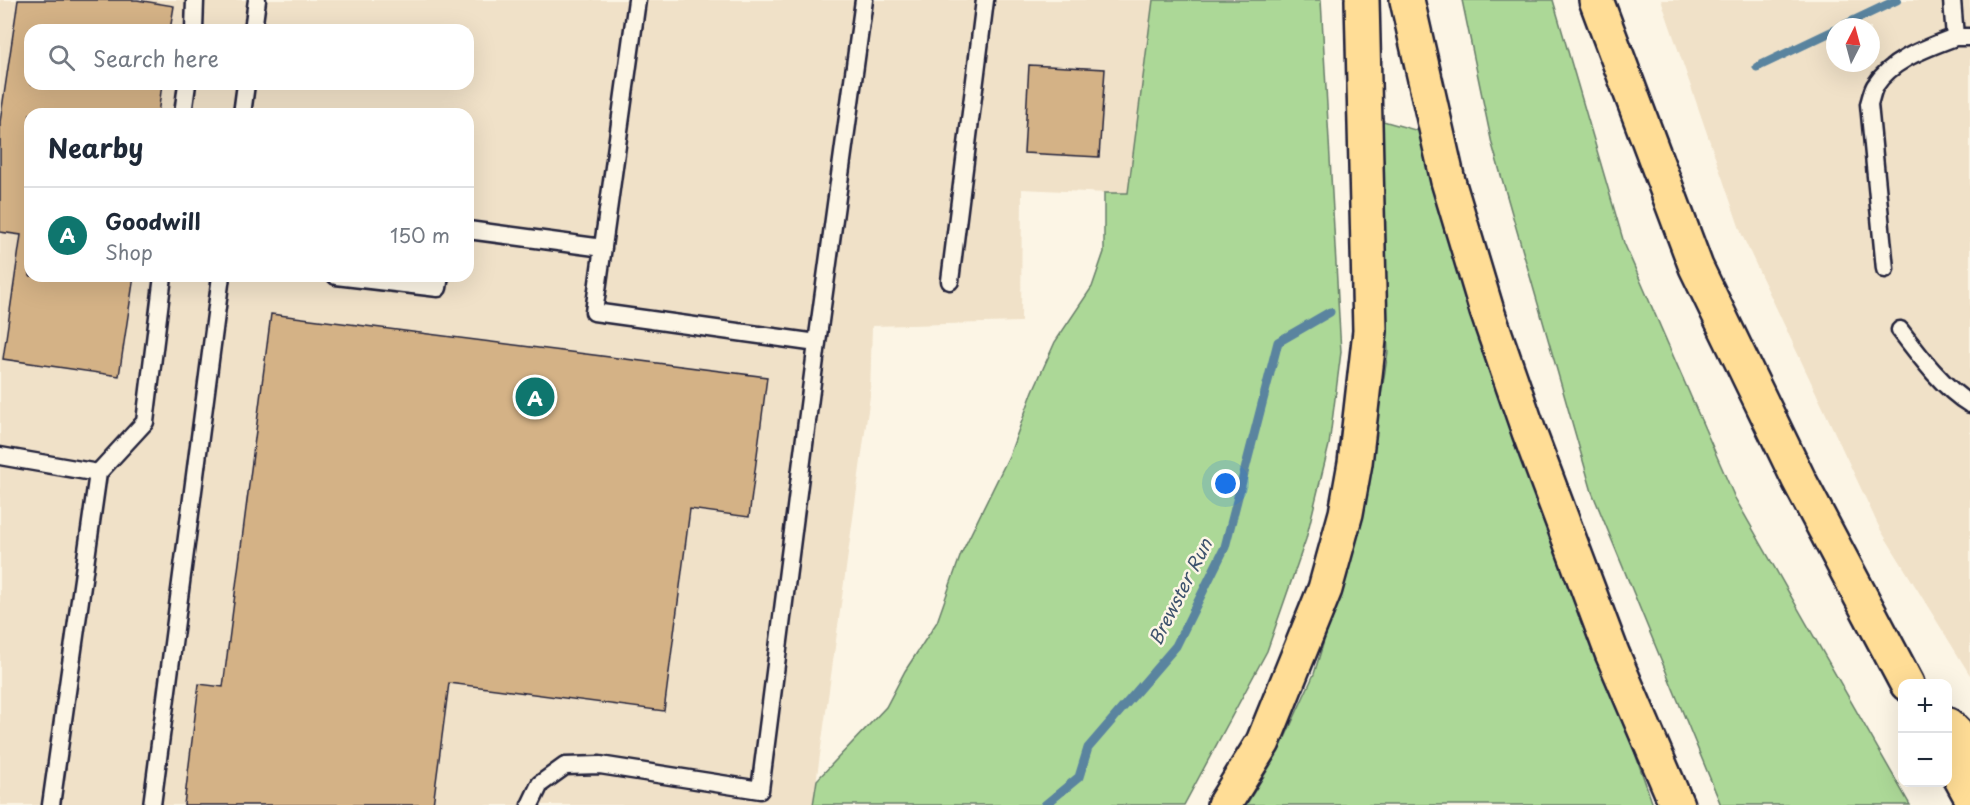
<!DOCTYPE html>
<html lang="en">
<head>
<meta charset="utf-8">
<style>
	:root { --surface:#fff; --page:#f2f2f3; --text:#1f2937; --muted:#747a83; --line:#e0e1e3; --accent:#0f766e }
	body { margin:0; font-family:"Playpen Sans",sans-serif; background:var(--page); color:var(--text) }
	.controls { position:absolute; right:18px; bottom:18px; display:grid; overflow:hidden; border-radius:12px; box-shadow:0 6px 24px #0002 }
	.controls button { width:54px; height:54px; display:grid; place-items:center; padding:0; border:0; border-bottom:2px solid var(--line); background:var(--surface); color:var(--text); font:30px sans-serif }
	.compass { position:absolute; left:1826px; top:18px; width:54px; height:54px; border-radius:50%; background:var(--surface); box-shadow:0 6px 24px #0002; rotate:6deg }
	.you { position:absolute; left:1226px; top:484px; width:21px; height:21px; margin:-15px; border:4px solid #fff; border-radius:50%; background:#1a73e8; box-shadow:0 0 0 9px #1a73e833 }
	.badge { display:grid; place-items:center; width:39px; height:39px; border-radius:50%; background:var(--accent); color:#fff; font-size:20px; font-weight:700 }
	.pin { position:absolute; translate:-50% -50%; border:3px solid #fff; box-shadow:0 2px 6px #0006 }
	.list { margin:0; padding:0; list-style:none }
	h2 { display:flex; justify-content:space-between; align-items:center; height:78px; margin:0; padding:0 24px; font-size:26px }
	h2 small { font-size:20px; font-weight:400; color:var(--muted) }
	.list li { display:grid; grid-template-columns:39px 1fr auto; gap:18px; align-items:center; box-sizing:border-box; height:96px; padding:0 24px; border-top:2px solid var(--line) }
	.list b { display:block; font-size:22px; white-space:nowrap }
	.list p { margin:0; font-size:20px; white-space:nowrap; color:var(--muted) }
	.list em { font-size:20px; font-style:normal; color:var(--muted) }
	.icon { flex:none; width:33px; height:33px; fill:none; stroke:currentColor; stroke-width:2; stroke-linecap:round; stroke-linejoin:round }
	.map { position:relative; flex:none; width:1970px; height:805px; overflow:hidden }
	.search { position:absolute; background:var(--surface); box-shadow:0 6px 24px #0002; left:24px; top:24px; width:450px; height:66px; display:flex; align-items:center; gap:15px; box-sizing:border-box; padding:0 21px; border-radius:18px; color:var(--muted); font-size:22px }
	.panel { position:absolute; background:var(--surface); box-shadow:0 6px 24px #0002; left:24px; top:108px; width:450px; height:174px; border-radius:18px }
	.map>svg:first-child { display:block }
</style>
</head>
<body>
<div class="map">
<svg width="1970" height="805" viewBox="0 0 1970 805">
	<rect width="100%" height="100%" fill="#fcf5e5"/>
	<filter id="ink" filterUnits="userSpaceOnUse"><feTurbulence type="fractalNoise" baseFrequency=".0167" numOctaves="2"/><feDisplacementMap in="SourceGraphic" scale="12" xChannelSelector="R" yChannelSelector="G"/><feConvolveMatrix kernelMatrix="1 2 1 2 8 2 1 2 1" color-interpolation-filters="sRGB"/></filter>
	<g filter="url(#ink)">
		<path fill="#f0e1c8" fill-rule="evenodd" d="M0,0H1153L1128,194L1022,189L1021,322L872,326L870,396L813,805H0ZM30,30H468V84H30ZM30,114H468V276H30Z
			M1661,0H1970V675L1880,529L1742,235ZM1835,27H1871V63H1835Z"/>
		<path fill="#acd897" stroke="#677d69" stroke-width="1.5" d="M1153,0H1321L1341,352L1329,445L1306,539L1267,651L1184,805H813L817,780L886,707L905,671L937,622L961,554L1009,456L1033,391L1055,342L1092,287L1104,252V193H1128Z
			M1462,0H1553L1624,243L1735,498L1910,805H1721L1592,492L1492,144Z
			M1376,119L1419,131L1653,805H1246L1278,753L1314,674L1351,552L1371,459L1388,352Z"/>
		<g fill="none" stroke-linecap="round" stroke-linejoin="round">
			<path stroke="#5a849f" stroke-width="9" d="M1840,27L1897,0
				M1757,67L1835,30
				M1045,805L1079,777L1088,748L1176,646L1225,547L1278,342L1330,312"/>
		</g>
		<path fill="#d4b286" stroke="#22223b" stroke-width="1.5" d="M18,0H137L174,6L170,30H30V84H162L158,114H30V276H134L119,376L3,359L21,235L0,232V122Z
			M1029,65L1105,69L1099,157L1024,153Z
			M271,314L767,377L749,517L690,509L664,711L449,683L433,805H184L199,684L223,687Z"/>
		<g fill="none" stroke-linecap="round" stroke-linejoin="round">
			<defs>
				<path id="service" d="M637,0L594,312L817,343
					M1952,0L1955,37H1970
					M194,30L195,0
					M253,30L257,0
					M183,114L187,84
					M242,114L246,84
					M468,230L603,248
					M1885,269L1869,104C1871,98 1872,91 1875,86C1892,59 1927,48 1955,37
					M336,276L438,288L440,276
					M950,281L985,0
					M1900,330C1919,355 1943,388 1970,404
					M0,456L98,473L145,422L163,276
					M51,805L98,473
					M152,805L221,276
					M530,805L540,784L565,766L600,765L760,790L817,343L864,0"/>
				<path id="motorway" d="M1407,0L1448,181L1487,311L1529,432L1612,653L1677,805
					M1596,0L1696,267L1799,480L1907,684
					M1948,725L1970,747
					M1948,755L1970,795
					M1224,805L1263,742L1325,589L1346,513L1355,463L1370,331L1362,0"/>
			</defs>
			<use href="#service" stroke="#22223b" stroke-width="21"/>
			<use href="#motorway" stroke="#22223b" stroke-width="38"/>
			<use href="#service" stroke="#fcf5e5" stroke-width="16"/>
			<use href="#motorway" stroke="#ffdd96" stroke-width="33"/>
		</g>
	</g>
	<g text-anchor="middle" stroke-width="5" stroke-linejoin="round" paint-order="stroke">
		<g font-size="18" font-style="italic" fill="#3e536d" stroke="#fcf5e5">
			<text transform="translate(1181 592) rotate(-63)" y="6">Brewster Run</text>
		</g>
	</g>
</svg>
<div class="controls">
<button>+</button>
<button>−</button>
</div>
<svg class="compass" viewBox="-18 -18 36 36"><path d="M0-13l5 13h-10z" fill="#e53935"/><path d="M0 13l5-13h-10z" fill="#747a83"/></svg>
<div class="you"></div>
<div class="pin badge" style="left:535px;top:397px">A</div>
<div class="search"><svg class="icon" aria-label="search" viewBox="0 0 24 24"><circle cx="10" cy="10" r="6"/><path d="M15 15l6 6"/></svg>Search here</div>
<section class="panel">
<h2>Nearby<small></small></h2>
<ul class="list">
<li><span class="badge">A</span><div><b>Goodwill</b><p>Shop</p></div><em>150 m</em></li>
</ul>
</section>
</div>
</body>
</html>
